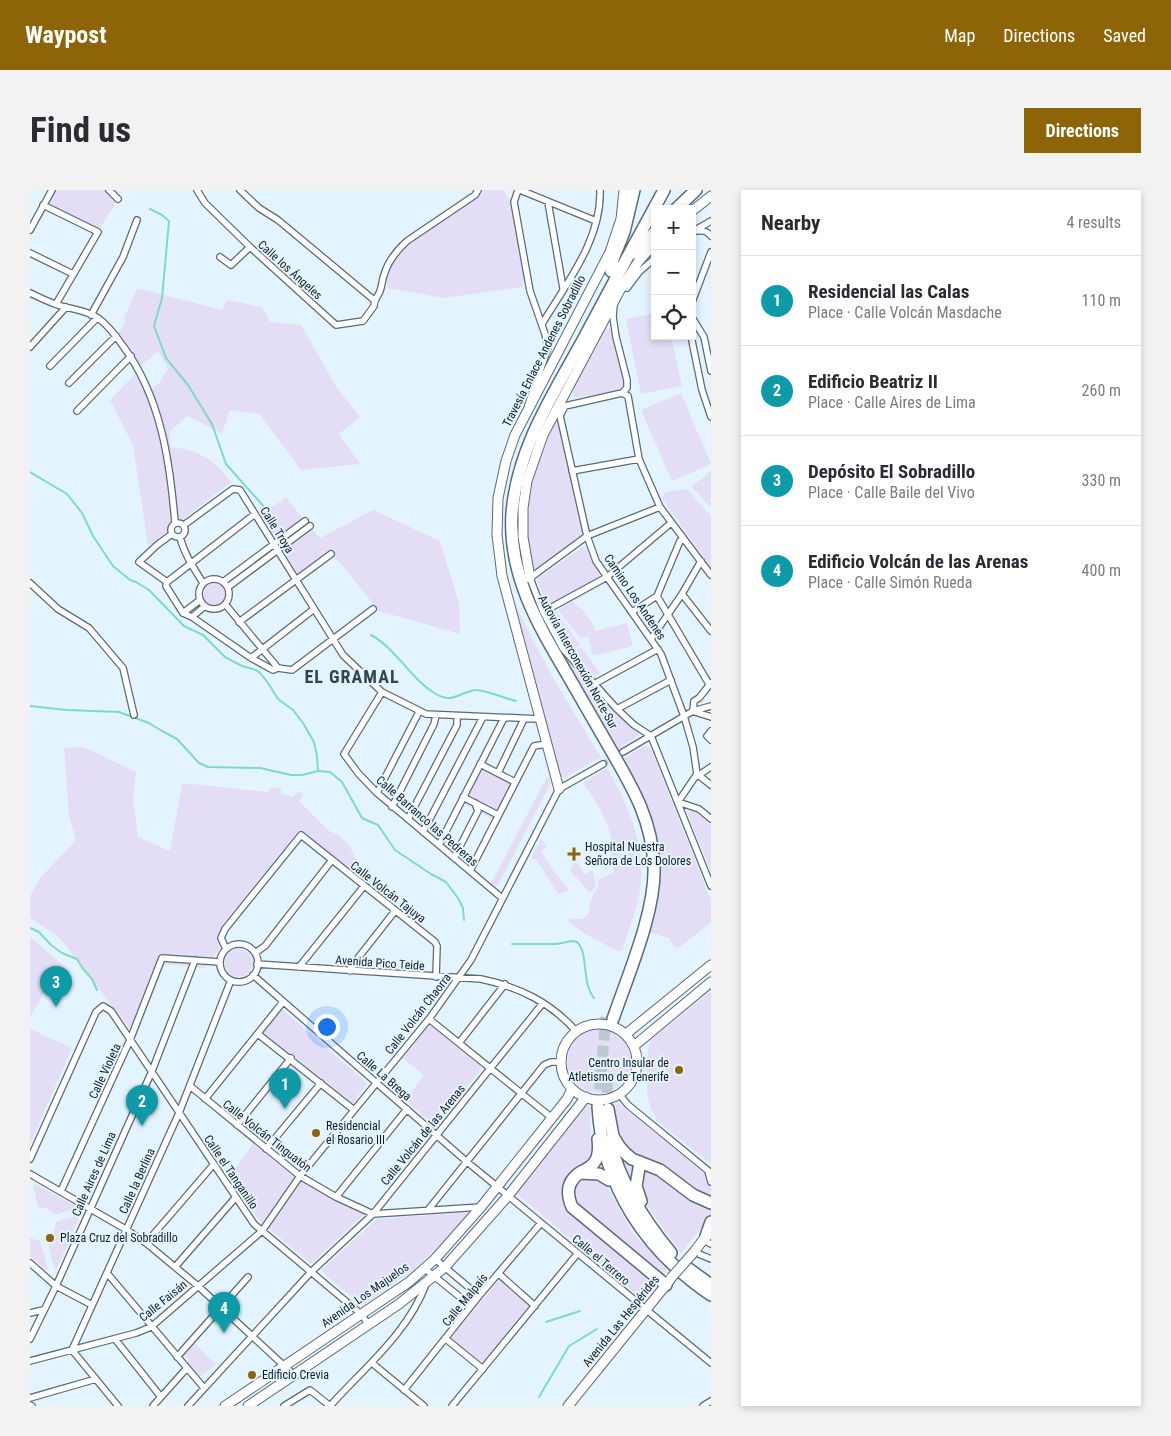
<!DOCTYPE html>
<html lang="en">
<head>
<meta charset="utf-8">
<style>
	:root { --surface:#fff; --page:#f2f2f3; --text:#2b2b33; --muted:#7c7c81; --line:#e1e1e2; --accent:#8d6407 }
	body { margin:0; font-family:"Roboto Condensed",sans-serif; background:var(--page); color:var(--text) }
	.controls { position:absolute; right:15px; top:15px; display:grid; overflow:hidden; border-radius:0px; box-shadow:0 2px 8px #0003 }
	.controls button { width:45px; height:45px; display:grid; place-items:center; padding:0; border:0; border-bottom:1px solid var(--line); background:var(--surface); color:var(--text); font:25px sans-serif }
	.you { position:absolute; left:296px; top:836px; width:18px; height:18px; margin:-12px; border:4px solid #fff; border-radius:50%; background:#1a73e8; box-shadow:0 0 0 8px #1a73e833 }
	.badge { display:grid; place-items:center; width:32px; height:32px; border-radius:50%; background:var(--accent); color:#fff; font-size:16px; font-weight:700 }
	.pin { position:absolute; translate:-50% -41px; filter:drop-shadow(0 1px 2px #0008) }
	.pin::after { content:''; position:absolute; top:26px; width:18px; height:15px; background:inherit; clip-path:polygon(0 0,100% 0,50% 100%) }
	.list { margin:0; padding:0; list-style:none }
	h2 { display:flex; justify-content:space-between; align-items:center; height:65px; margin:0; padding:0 20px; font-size:21px }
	h2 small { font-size:16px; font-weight:400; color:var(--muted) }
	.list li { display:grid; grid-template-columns:32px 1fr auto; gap:15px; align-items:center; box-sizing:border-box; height:90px; padding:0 20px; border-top:1px solid var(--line) }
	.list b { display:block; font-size:19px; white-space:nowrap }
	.list p { margin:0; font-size:16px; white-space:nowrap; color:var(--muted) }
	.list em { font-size:16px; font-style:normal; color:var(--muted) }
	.icon { flex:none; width:28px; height:28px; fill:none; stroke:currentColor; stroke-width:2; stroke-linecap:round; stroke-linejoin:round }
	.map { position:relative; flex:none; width:681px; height:1216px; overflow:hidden; border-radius:0px }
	header { display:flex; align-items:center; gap:30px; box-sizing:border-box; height:70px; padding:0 25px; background:var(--accent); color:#fff }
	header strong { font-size:24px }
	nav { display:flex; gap:28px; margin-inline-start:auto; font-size:18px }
	.intro { display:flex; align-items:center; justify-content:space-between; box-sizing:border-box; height:120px; padding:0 30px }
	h1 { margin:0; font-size:35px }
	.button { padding:12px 22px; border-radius:0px; background:var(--accent); color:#fff; font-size:18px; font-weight:700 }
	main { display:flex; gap:30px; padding:0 30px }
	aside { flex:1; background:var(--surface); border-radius:0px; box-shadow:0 2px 8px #0003 }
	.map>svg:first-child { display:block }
</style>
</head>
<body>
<header>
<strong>Waypost</strong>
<nav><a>Map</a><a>Directions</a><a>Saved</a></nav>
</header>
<div class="intro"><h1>Find us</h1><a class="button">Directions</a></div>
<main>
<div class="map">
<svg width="681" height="1216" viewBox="0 0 681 1216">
	<rect width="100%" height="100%" fill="#e4f4fe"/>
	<path fill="#e4ddf6" d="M22,0H79L88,9L68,42L13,15Z
		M454,0H473L481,11L494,87L493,97L413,108L357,98C357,93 356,87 358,83C366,52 432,26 454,0Z
		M107,98L192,120L197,110L232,117L240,132L271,135L307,198L330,227L309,244L330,274L271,280L229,224L200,220L192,244L158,226L139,242L141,257C169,260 185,270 201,292L118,356L103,255L80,210L105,184L116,203L129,193L138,178L128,161L110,177L88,144L95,133L94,128Z
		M625,123V146H641L652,196L611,204L596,129Z
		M575,138H581L595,196L592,200L546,208L543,206V195Z
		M651,203L681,274L642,291L611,220Z
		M527,228L553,345L503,381L496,342L500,301L508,271Z
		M681,280V318L662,297Z
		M657,299L681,326V378L632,308L636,302Z
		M256,307L275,331L243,354L228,328Z
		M343,320L410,351L429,413L430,444L349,421L302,363L266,390L248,361L280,336L290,348Z
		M554,356L570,386L516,416L507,389Z
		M172 404a12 12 0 1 1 24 0a12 12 0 1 1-24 0Z
		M480,400C504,460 539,514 572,569L565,570L535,588L530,585Z
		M542,411C552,419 562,428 565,441L597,433L603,456L563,466L558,446L551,449L528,420Z
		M526,421L550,455L542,460L521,426Z
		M551,457L571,484L564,486L544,463Z
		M530,459L549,483L586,524L609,543V545L588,559Z
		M615,556L620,557L681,710V732L650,757H644L639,748L618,742L628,660L624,639L617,616L592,569Z
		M54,557L106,582L103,608L108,647L140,661L152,593L238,602L240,598H251V604L263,607L267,602H272L273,606L269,611L299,641L309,645L319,655L337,693L270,639L192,735L189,760L175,778L135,774L106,847L29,747L0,728V706L11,687L46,650L39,626L34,558Z
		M450,574L485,592L465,631L431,612Z
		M577,578C600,618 619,662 608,710C604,727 597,744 592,761H587L557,745L538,731L540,727L543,729H553L559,723L560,718L558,717L568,696V690L584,682L579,657L583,656C580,634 566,610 553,593Z
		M517,587H519L521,593L468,695L465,696L461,693Z
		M660,620H663L681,635V682L658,625Z
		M511,648L517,657L511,661L525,683L538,698L539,701L528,704L506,669L504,670L501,667Z
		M544,672H547L555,684L562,680L566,695L562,701L559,702L540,680Z
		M0,747L41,782L25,783L0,827Z
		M195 773a14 14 0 1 1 28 0a14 14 0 1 1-28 0Z
		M681,801V974L625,929L626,927C612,911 617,870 619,851Z
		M252,819L337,893L323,913L233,842Z
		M402,836L450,875L451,879L408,932L402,933L375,910L394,885L373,868L398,837Z
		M537 871a32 32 0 1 1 64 0a32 32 0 1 1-64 0Z
		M0,839L42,858L0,954Z
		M589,914L681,988V1026L651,1063L602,995L586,963L583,915Z
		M554,916L561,917L560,932L562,953L575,992L603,1044L639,1078L612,1109L486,1003Z
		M223,954L262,985L334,1024L281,1074L230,1031L200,986Z
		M5,994L44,1015V1019L24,1025L18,1019L8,1017L3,995Z
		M436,1022L438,1023L411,1054L384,1079L332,1116L293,1083L292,1079L347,1029Z
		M47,1026L48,1031L26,1080L24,1078L17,1049L24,1041L26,1032Z
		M0,1048L10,1051L18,1079L17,1081L0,1066Z
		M469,1090L499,1115L452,1173L421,1148Z
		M163,1152L186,1174L171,1186L167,1185L157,1173L160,1170L156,1166L153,1167V1164Z"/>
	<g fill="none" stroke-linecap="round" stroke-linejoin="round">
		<path stroke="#7ddbc1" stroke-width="2" d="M120,19L132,25L139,31L132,108L124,136L136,168L158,195L182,234L196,274L237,320
			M0,282L37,304L52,323L63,346L83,376L100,390L106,392L119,400L154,436L173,445L195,467L212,476L226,480L231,484L238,493L248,509L263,520L273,533L284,552L287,566L288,581
			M341,445C367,459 380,489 406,504C423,514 429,502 446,500C451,499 478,509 486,511
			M0,516L37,520L89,522L119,533L132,541L147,549L169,573L178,577L230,578L261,585H272L288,581L300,582L312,592L332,628L348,635L365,660L401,684L416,692L428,708L433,718L434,730
			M0,738L9,742L21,755L32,763L47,769L53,779L62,789L67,800
			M482,754H527L542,751L547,752C559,763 551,792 564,808
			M516,1132L550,1121
			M509,1207L539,1156L567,1139"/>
		<path stroke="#bbc9d2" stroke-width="5.5" stroke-dasharray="5.5 3" stroke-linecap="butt" d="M573,574L593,562"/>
		<path stroke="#bbc9d2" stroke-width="11" stroke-dasharray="11 5.5" stroke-linecap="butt" d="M577,892L578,919
			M568,916L576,827"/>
		<defs>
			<path id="street" d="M79,0L88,9
				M167,0L175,13L220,57L306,135L333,131L344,116C344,109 348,107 350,101C352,96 352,90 354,85C358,71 366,61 377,51L445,5L448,0
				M210,0L229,18L248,30L344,110
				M488,0L484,12L500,101L515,144L518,158L498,215
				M490,0L566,31
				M518,12L533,98
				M13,15L68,42L26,114
				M0,40L22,0
				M666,41C673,40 677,41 681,46
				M662,42L681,31
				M0,63L43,84
				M190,67L201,75L220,57
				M597,98L609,82L625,68
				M0,103C9,107 18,112 28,115C40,119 57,120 68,128C78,135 86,146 93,156C131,207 140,272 145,333
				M662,112L681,62
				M584,115L583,127L586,147L597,190V198L592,203L535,216L530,226L557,346L566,371L577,387L631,464L654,526L663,557L667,584
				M61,125L93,67L107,30
				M663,129L674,147L681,181
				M512,134C536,94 572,49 570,0
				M661,146L672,200L681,227
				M0,157L36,117
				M20,176L67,128
				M39,193L86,146
				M592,203L598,206L609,269L630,317L681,385
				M47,221L101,166
				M542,281L609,269
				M630,317L557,346L500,388L513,422L533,459L587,519L604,535L621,546L681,696
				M141 340a7 7 0 1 1 14 0a7 7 0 1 1-14 0Z
				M154,335L203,299L210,300L313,465L352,502L396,524L510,529
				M150,347C154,364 164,378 173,393
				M169 404a15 15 0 1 1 30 0a15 15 0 1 1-30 0Z
				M137,392L136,396L153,423L162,427L221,468L243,480L248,478L262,480L343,419
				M137,392L225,324
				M137,392L109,372L127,355L142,344
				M193,392L275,331
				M0,393L28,419L59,438L93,478L104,525
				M198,397L280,336
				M652,404L681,441
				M627,406L679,494
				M195,414L248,478
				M513,422L577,387L641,333
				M602,422L627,406L650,351L653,349
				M153,423L170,410
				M162,427L175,416
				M209,432L301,364
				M621,449L652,404L671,371
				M221,468L284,419
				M564,494L628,459
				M352,502L314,564L328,583L347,603L472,708
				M587,519L641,490
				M662,521L681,527
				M663,521L664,511L669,508L681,493
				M681,541L677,546L681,550
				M593,562L663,521L681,516
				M450,574L485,592
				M468,583L494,529
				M667,584L648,612L669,619L681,629
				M667,584L681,595
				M669,585L681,577
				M347,603L389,522
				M433,607L468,625
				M362,617L404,534L406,525
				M378,629L427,535V526
				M393,642L453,527
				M409,655L474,528
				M424,668L448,621L445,613
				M440,681L504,556L517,554
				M190 773a19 19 0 1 1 38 0a19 19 0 1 1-38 0Z
				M196,759L191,748L195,739L271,645L405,752L407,756L406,787
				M225,763L235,756L302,670
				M227,774L451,789C489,797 520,812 546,841
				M269,777L334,696
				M320,781L328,768L365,721
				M223,785L436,971L681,1173
				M399,829L522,928
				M228,844L324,920
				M429,853L475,794
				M160,896L270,986L306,1007L343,1024L451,1017
				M589,904L598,915L681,983
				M175,909L253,812
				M207,935L261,868
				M236,959L291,893
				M0,969L66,822L73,816L81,821L224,1034L331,1124L339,1135
				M678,981L681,992
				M0,984L97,1040L116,1053L168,1096L264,1185
				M31,1001L100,850L132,768L190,772
				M306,1007L377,919
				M398,1020L514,875L521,872H531
				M673,1050L681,1054
				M116,1053L184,974
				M664,1062L681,1069
				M405,1069L449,1106
				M0,1073L26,1096L62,1115
				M145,1077L206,1007
				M394,1078L441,1116
				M77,1083L174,1198
				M469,1084L505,1116
				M0,1123L13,1120
				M0,1149L26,1096L122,881L165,770
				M85,1149L131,1207
				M416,1149L453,1179
				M42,1160L149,923L201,790
				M42,1160L88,1216
				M147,1167L218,1087
				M0,1171L106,1143L121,1137L232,1041L270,986L399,829L441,770L529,599L573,574
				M342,1173L394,1216
				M374,1200L449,1106L511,1033
				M0,1208L66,1189
				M0,1215L2,1216
				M123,1216L156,1179
				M158,1216L281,1082L343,1024L513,813
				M254,1216L280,1200L300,1216
				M300,1216C334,1178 378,1143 396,1094
				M422,1216L548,1063
				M673,1216L681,1211"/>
			<path id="secondary" d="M662,21L681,6
				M500,388L493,347V318L497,291L513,245L590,100L608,72L625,53
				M529,599L472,386L467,345L468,308L476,271L485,245L580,62L591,29L594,0
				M531 872a38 38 0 1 1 76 0a38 38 0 1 1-76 0Z
				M596,844L681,775
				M604,856L681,792
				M664,1062L676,1046
				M195,1216L379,1092L405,1069L451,1017L537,909L542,899
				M218,1216L369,1114L415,1077L478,1006L556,907
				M538,1216L640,1090"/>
			<path id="highway" d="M646,19L666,0
				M605,63L625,42
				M581,81L583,69L594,42L604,0
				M583,829C598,785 626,721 624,676C622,631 604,600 582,562C567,536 552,510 537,484C507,433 478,384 482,323C487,260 522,206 552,152C579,101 606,51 634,0
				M568,916C572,996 616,1061 681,1105
				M578,919L583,946L589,956L596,964L602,969L630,980L663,1005L681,1013
				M568,949C569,957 569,967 564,973C561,977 555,980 551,982C537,991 536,1003 542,1017L636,1095
				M580,951C590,993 614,1030 641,1063
				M610,972L606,996L611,1011
				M550,983L569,984L579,990
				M676,1046L681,1032
				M656,1077L681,1095"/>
		</defs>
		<use href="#street" stroke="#5a6b76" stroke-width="8"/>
		<use href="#secondary" stroke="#5a6b76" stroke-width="11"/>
		<use href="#highway" stroke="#5a6b76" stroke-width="14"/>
		<use href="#street" stroke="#fff" stroke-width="5.5"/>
		<use href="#secondary" stroke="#fff" stroke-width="9"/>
		<use href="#highway" stroke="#fff" stroke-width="11"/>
		<defs>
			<path id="secondary-bridge" d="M641,1088L664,1062"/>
		</defs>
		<use href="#secondary-bridge" stroke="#5a6b76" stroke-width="11" stroke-linecap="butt"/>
		<use href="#secondary-bridge" stroke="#fff" stroke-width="9"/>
	</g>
	<g fill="#8d6407" stroke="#e4f4fe" stroke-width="2">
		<path d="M541.5 656.5h5v5h5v5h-5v5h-5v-5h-5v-5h5z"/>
		<circle cx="649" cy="880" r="5"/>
		<circle cx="286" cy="943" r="5"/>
		<circle cx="20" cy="1048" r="5"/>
		<circle cx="222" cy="1185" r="5"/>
	</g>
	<g text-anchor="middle" stroke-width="4" stroke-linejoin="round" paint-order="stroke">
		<g font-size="12" fill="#161d21" stroke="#e4f4fe">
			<text transform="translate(260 80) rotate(42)" y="4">Calle los Ángeles</text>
			<text transform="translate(514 161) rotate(-63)" y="4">Travesía Enlace Andenes Sobradillo</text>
			<text transform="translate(247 340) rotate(58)" y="4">Calle Troya</text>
			<text transform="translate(605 407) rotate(56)" y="4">Camino Los Andenes</text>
			<text transform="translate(548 472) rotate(61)" y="4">Autovía Interconexión Norte-Sur</text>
			<text transform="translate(397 631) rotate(41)" y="4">Calle Barranco las Pedreras</text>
			<text transform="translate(358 702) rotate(38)" y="4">Calle Volcán Tajuya</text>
			<text transform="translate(350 773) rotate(4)" y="4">Avenida Pico Teide</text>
			<text transform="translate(388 824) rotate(-52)" y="4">Calle Volcán Chaorra</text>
			<text transform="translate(75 881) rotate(-65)" y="4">Calle Violeta</text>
			<text transform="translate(354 886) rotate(41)" y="4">Calle La Brega</text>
			<text transform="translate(393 945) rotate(-51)" y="4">Calle Volcán de las Arenas</text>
			<text transform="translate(237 946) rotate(38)" y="4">Calle Volcán Tinguatón</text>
			<text transform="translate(201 982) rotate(56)" y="4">Calle el Tanganillo</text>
			<text transform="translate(64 984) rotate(-66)" y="4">Calle Aires de Lima</text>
			<text transform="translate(107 991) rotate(-66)" y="4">Calle la Berlina</text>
			<text transform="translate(571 1070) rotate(40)" y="4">Calle el Terrero</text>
			<text transform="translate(335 1105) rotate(-35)" y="4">Avenida Los Majuelos</text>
			<text transform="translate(435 1110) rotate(-51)" y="4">Calle Malpaís</text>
			<text transform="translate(133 1111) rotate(-39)" y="4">Calle Faisán</text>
			<text transform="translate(591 1131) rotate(-51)" y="4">Avenida Las Hespérides</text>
		</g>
		<g font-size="12" fill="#161d21" stroke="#e4f4fe" text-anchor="start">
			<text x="555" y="661">Hospital Nuestra<tspan x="555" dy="14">Señora de Los Dolores</tspan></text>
			<text x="639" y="877" text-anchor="end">Centro Insular de<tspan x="639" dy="14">Atletismo de Tenerife</tspan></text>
			<text x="296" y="940">Residencial<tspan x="296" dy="14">el Rosario III</tspan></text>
			<text x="30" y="1052">Plaza Cruz del Sobradillo</text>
			<text x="232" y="1189">Edificio Crevia</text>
		</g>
		<g font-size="18" font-weight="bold" letter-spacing="1" fill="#35454f" stroke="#e4f4fe">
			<text x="322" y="493">EL GRAMAL</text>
		</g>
	</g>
</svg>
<div class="controls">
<button>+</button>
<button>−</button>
<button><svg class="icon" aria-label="locate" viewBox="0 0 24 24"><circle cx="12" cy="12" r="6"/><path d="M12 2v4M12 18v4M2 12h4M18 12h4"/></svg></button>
</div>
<div class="you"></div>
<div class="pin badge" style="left:255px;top:919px;background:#0f9aa8">1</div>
<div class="pin badge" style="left:112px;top:936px;background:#0f9aa8">2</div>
<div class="pin badge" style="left:26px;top:817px;background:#0f9aa8">3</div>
<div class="pin badge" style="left:194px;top:1143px;background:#0f9aa8">4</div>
</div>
<aside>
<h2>Nearby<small>4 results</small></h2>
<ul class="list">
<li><span class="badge" style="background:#0f9aa8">1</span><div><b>Residencial las Calas</b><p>Place · Calle Volcán Masdache</p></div><em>110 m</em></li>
<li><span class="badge" style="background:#0f9aa8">2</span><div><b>Edificio Beatriz II</b><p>Place · Calle Aires de Lima</p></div><em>260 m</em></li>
<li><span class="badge" style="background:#0f9aa8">3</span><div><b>Depósito El Sobradillo</b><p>Place · Calle Baile del Vivo</p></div><em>330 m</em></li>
<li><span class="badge" style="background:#0f9aa8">4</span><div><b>Edificio Volcán de las Arenas</b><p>Place · Calle Simón Rueda</p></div><em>400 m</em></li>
</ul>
</aside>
</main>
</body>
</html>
